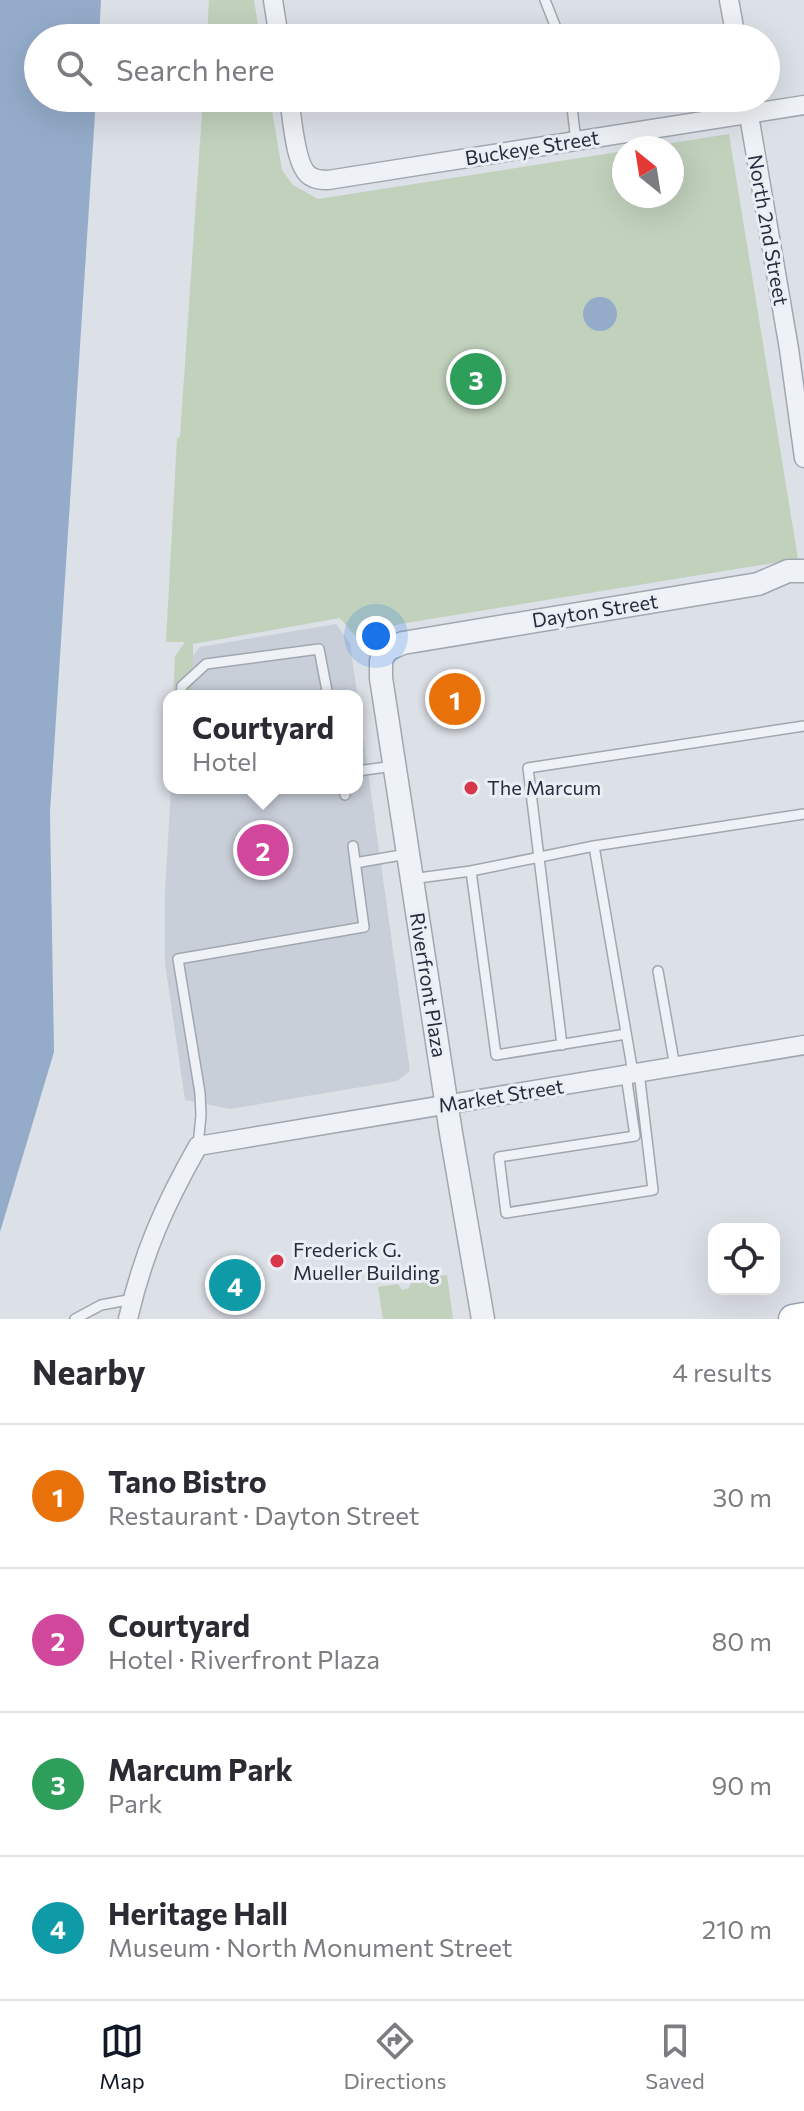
<!DOCTYPE html>
<html lang="en">
<head>
<meta charset="utf-8">
<style>
	:root { --surface:#fff; --page:#f7f7f7; --text:#2b2b33; --muted:#7c7c81; --line:#e1e1e2; --accent:#111827 }
	body { margin:0; font-family:Commissioner,sans-serif; background:var(--page); color:var(--text) }
	.controls { position:absolute; right:24px; bottom:24px; display:grid; overflow:hidden; border-radius:16px; box-shadow:0 8px 32px #0002 }
	.controls button { width:72px; height:72px; display:grid; place-items:center; padding:0; border:0; border-bottom:2px solid var(--line); background:var(--surface); color:var(--text); font:40px sans-serif }
	.compass { position:absolute; left:612px; top:136px; width:72px; height:72px; border-radius:50%; background:var(--surface); box-shadow:0 8px 32px #0002; rotate:330deg }
	.you { position:absolute; left:376px; top:636px; width:28px; height:28px; margin:-20px; border:6px solid #fff; border-radius:50%; background:#1a73e8; box-shadow:0 0 0 12px #1a73e833 }
	.badge { display:grid; place-items:center; width:52px; height:52px; border-radius:50%; background:var(--accent); color:#fff; font-size:26px; font-weight:700 }
	.pin { position:absolute; translate:-50% -50%; border:4px solid #fff; box-shadow:0 2px 8px #0006 }
	.popup { position:absolute; left:163px; top:690px; width:200px; height:104px; box-sizing:border-box; display:grid; place-content:center; border-radius:16px; background:var(--surface); filter:drop-shadow(0 2px 6px #0005); font-size:26px; white-space:nowrap; color:var(--muted) }
	.popup b { font-size:30px; color:var(--text) }
	.popup::after { content:''; position:absolute; left:50%; top:100%; margin-left:-16px; border:16px solid transparent; border-top-color:var(--surface) }
	.list { margin:0; padding:0; list-style:none }
	h2 { display:flex; justify-content:space-between; align-items:center; height:104px; margin:0; padding:0 32px; font-size:34px }
	h2 small { font-size:26px; font-weight:400; color:var(--muted) }
	.list li { display:grid; grid-template-columns:52px 1fr auto; gap:24px; align-items:center; box-sizing:border-box; height:144px; padding:0 32px; border-top:2px solid var(--line) }
	.list b { display:block; font-size:30px; white-space:nowrap }
	.list p { margin:0; font-size:26px; white-space:nowrap; color:var(--muted) }
	.list em { font-size:26px; font-style:normal; color:var(--muted) }
	.icon { flex:none; width:44px; height:44px; fill:none; stroke:currentColor; stroke-width:2; stroke-linecap:round; stroke-linejoin:round }
	.map { position:relative; flex:none; width:804px; height:1319px; overflow:hidden }
	.search { position:absolute; background:var(--surface); box-shadow:0 8px 32px #0002; left:24px; right:24px; top:24px; height:88px; display:flex; align-items:center; gap:20px; box-sizing:border-box; padding:0 28px; border-radius:44px; color:var(--muted); font-size:30px }
	.sheet { height:680px; background:var(--surface) }
	nav { display:flex; justify-content:space-around; align-items:center; box-sizing:border-box; height:112px; border-top:2px solid var(--line); background:var(--surface); font-size:22px; color:var(--muted) }
	nav a { display:grid; justify-items:center; gap:4px }
	nav .on { color:var(--accent) }
	.map>svg:first-child { display:block }
</style>
</head>
<body>
<div class="map">
<svg width="804" height="1319" viewBox="0 0 804 1319">
	<rect width="100%" height="100%" fill="#dce0e7"/>
	<path fill="#c9cfd9" d="M336,624L350,643L410,1071L397,1081L230,1109L185,1100L165,963V891L171,788H357V696H174L176,677L200,647Z"/>
	<path fill="#c1d1bc" d="M209,0H254L260,38H207Z
		M203,98H270L282,170L293,185L318,199L624,151V196H672V148H640L729,134L798,559L400,624L380,630L366,649L340,618L193,644V696H173L175,656L185,642H166L177,438L180,437Z
		M447,1275L453,1319H383L378,1287L398,1284L402,1290L409,1288L412,1281Z"/>
	<path fill="#94acca" d="M0,0H101L99,38H38V98H96L50,812L54,1052L0,1232Z
		M583 314a17 17 0 1 1 34 0a17 17 0 1 1-34 0Z"/>
	<g fill="none" stroke-linecap="round" stroke-linejoin="round">
		<defs>
			<path id="service" d="M545,0L560,38
				M571,98L576,142
				M181,696L182,686L206,664L319,649L328,696
				M357,771L394,766
				M344,788L345,795
				M594,846L471,871L496,1055L626,1034
				M355,863L407,854
				M411,879L471,871
				M658,971L675,1067
				M562,1045L528,768L804,726
				M633,1073L594,846L804,814
				M626,1075L635,1136L499,1157L506,1213L653,1190L639,1072
				M198,1146L201,1115L200,1093L178,959L364,927L353,846
				M75,1319L101,1305L133,1299"/>
			<path id="minor" d="M273,0L279,38
				M729,0L736,38
				M289,98C292,116 295,167 310,176C316,180 322,180 328,180L804,105
				M746,98L789,349L804,458
				M128,1319C143,1253 165,1204 198,1146L804,1045"/>
			<path id="tertiary" d="M483,1319L451,1133L381,678V661L386,650L403,643L758,584L788,571H804"/>
			<path id="primary" d="M793,1319L804,1317"/>
		</defs>
		<use href="#service" stroke="#a1a7b1" stroke-width="12"/>
		<use href="#minor" stroke="#a1a7b1" stroke-width="21"/>
		<use href="#tertiary" stroke="#a1a7b1" stroke-width="25"/>
		<use href="#primary" stroke="#9aa3b3" stroke-width="31"/>
		<use href="#service" stroke="#eef1f5" stroke-width="9"/>
		<use href="#minor" stroke="#eef1f5" stroke-width="18"/>
		<use href="#tertiary" stroke="#eef1f5" stroke-width="22"/>
		<use href="#primary" stroke="#fff" stroke-width="28"/>
	</g>
	<g fill="#d63749" stroke="#ebeff5" stroke-width="3">
		<circle cx="471" cy="788" r="8"/>
		<circle cx="277" cy="1261" r="8"/>
	</g>
	<g text-anchor="middle" stroke-width="6" stroke-linejoin="round" paint-order="stroke">
		<g font-size="20" fill="#252d3e" stroke="#ebeff5">
			<text transform="translate(532 148) rotate(-9)" y="7">Buckeye Street</text>
			<text transform="translate(768 230) rotate(80)" y="7">North 2nd Street</text>
			<text transform="translate(595 611) rotate(-9)" y="7">Dayton Street</text>
			<text transform="translate(428 985) rotate(81)" y="7">Riverfront Plaza</text>
			<text transform="translate(501 1096) rotate(-9)" y="7">Market Street</text>
		</g>
		<g font-size="20" fill="#252d3e" stroke="#ebeff5" text-anchor="start">
			<text x="487" y="795">The Marcum</text>
			<text x="293" y="1257">Frederick G.<tspan x="293" dy="23">Mueller Building</tspan></text>
		</g>
	</g>
</svg>
<div class="controls">
<button><svg class="icon" aria-label="locate" viewBox="0 0 24 24"><circle cx="12" cy="12" r="6"/><path d="M12 2v4M12 18v4M2 12h4M18 12h4"/></svg></button>
</div>
<svg class="compass" viewBox="-18 -18 36 36"><path d="M0-13l5 13h-10z" fill="#e53935"/><path d="M0 13l5-13h-10z" fill="#7c7c81"/></svg>
<div class="you"></div>
<div class="pin badge" style="left:455px;top:699px;background:#e8710a">1</div>
<div class="pin badge" style="left:263px;top:850px;background:#d1479c">2</div>
<div class="popup"><b>Courtyard</b>Hotel</div>
<div class="pin badge" style="left:476px;top:379px;background:#2e9e5b">3</div>
<div class="pin badge" style="left:235px;top:1285px;background:#0f9aa8">4</div>
<div class="search"><svg class="icon" aria-label="search" viewBox="0 0 24 24"><circle cx="10" cy="10" r="6"/><path d="M15 15l6 6"/></svg>Search here</div>
</div>
<section class="sheet">
<h2>Nearby<small>4 results</small></h2>
<ul class="list">
<li><span class="badge" style="background:#e8710a">1</span><div><b>Tano Bistro</b><p>Restaurant · Dayton Street</p></div><em>30 m</em></li>
<li><span class="badge" style="background:#d1479c">2</span><div><b>Courtyard</b><p>Hotel · Riverfront Plaza</p></div><em>80 m</em></li>
<li><span class="badge" style="background:#2e9e5b">3</span><div><b>Marcum Park</b><p>Park</p></div><em>90 m</em></li>
<li><span class="badge" style="background:#0f9aa8">4</span><div><b>Heritage Hall</b><p>Museum · North Monument Street</p></div><em>210 m</em></li>
</ul>
</section>
<nav>
<a class="on"><svg class="icon" aria-label="map" viewBox="0 0 24 24"><path d="M3 6l6-2 6 2 6-2v14l-6 2-6-2-6 2zM9 4v14M15 6v14"/></svg>Map</a>
<a><svg class="icon" aria-label="directions" viewBox="0 0 24 24"><path d="M12 3l9 9-9 9-9-9zM9 14v-3h6M13 9l2 2-2 2"/></svg>Directions</a>
<a><svg class="icon" aria-label="saved" viewBox="0 0 24 24"><path d="M7 4h10v16l-5-4-5 4z"/></svg>Saved</a>
</nav>
</body>
</html>
